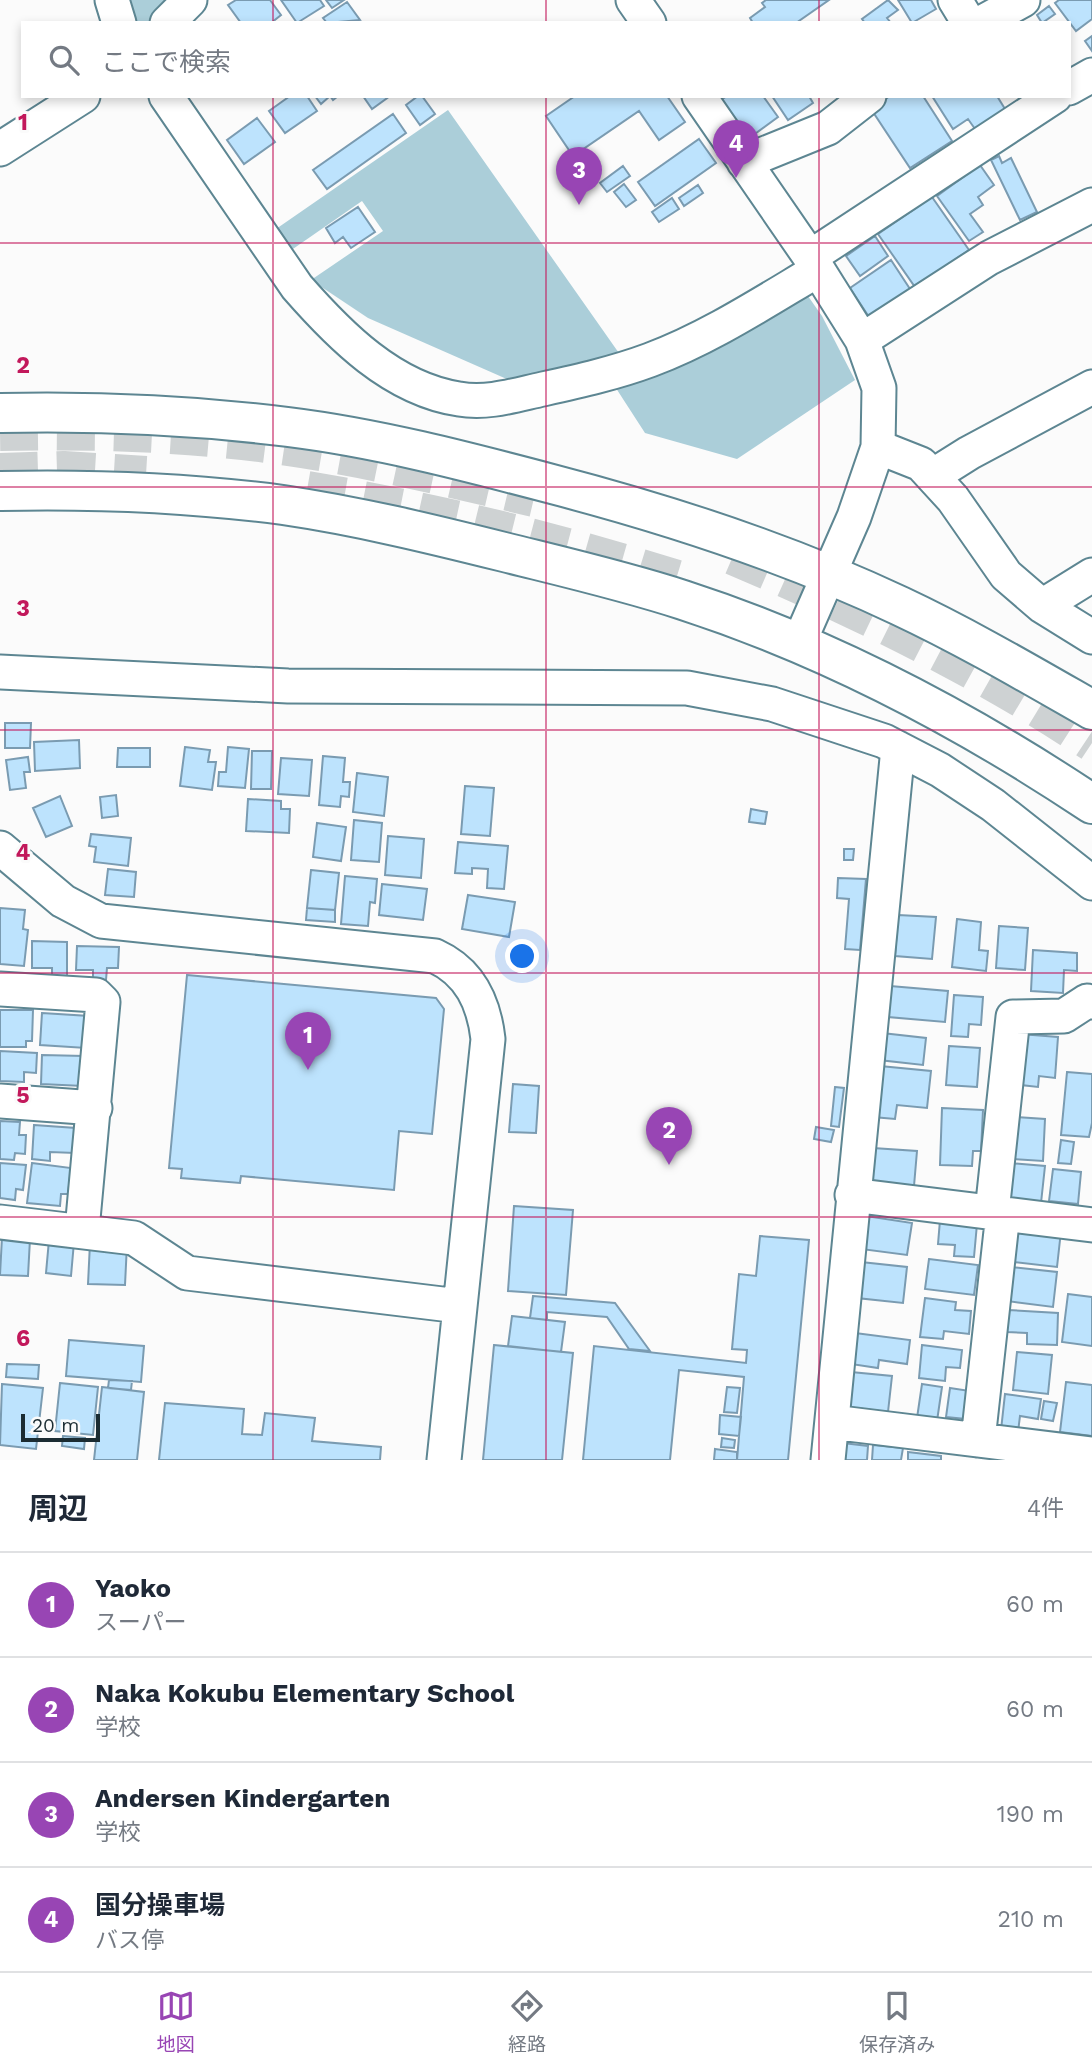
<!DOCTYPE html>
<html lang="ja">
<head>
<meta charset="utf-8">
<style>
	:root { --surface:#fff; --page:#f2f2f3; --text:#1f2937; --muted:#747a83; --line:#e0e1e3; --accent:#9845b4 }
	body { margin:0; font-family:"Work Sans","Noto Sans JP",sans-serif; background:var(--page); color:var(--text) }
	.scale { position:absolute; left:21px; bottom:18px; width:79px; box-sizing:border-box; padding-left:7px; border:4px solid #1b2c32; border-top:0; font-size:19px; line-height:24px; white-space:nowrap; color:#1b2c32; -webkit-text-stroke:5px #fbfbfb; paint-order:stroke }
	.you { position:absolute; left:523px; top:957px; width:24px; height:24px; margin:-18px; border:5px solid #fff; border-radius:50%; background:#1a73e8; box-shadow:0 0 0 10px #1a73e833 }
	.badge { display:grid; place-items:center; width:46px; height:46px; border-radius:50%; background:var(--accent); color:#fff; font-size:23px; font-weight:700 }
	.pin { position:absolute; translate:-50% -58px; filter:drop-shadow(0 2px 4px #0008) }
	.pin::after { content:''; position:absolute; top:37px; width:24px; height:21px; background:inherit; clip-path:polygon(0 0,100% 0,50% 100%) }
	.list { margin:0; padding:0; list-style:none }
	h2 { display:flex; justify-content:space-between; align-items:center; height:91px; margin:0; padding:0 28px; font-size:30px }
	h2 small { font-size:23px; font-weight:400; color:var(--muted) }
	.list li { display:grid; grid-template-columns:46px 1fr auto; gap:21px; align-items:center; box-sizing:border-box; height:105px; padding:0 28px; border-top:2px solid var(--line) }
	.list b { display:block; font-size:26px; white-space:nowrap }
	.list p { margin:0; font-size:23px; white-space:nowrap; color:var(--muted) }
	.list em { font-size:23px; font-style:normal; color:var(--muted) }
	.icon { flex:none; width:38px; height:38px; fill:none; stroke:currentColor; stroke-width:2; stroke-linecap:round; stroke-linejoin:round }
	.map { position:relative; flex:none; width:1092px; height:1460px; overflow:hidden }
	.search { position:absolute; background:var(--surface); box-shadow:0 4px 10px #0003; left:21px; right:21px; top:21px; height:77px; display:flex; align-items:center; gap:18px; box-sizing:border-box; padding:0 24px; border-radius:0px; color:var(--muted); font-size:26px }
	.sheet { height:511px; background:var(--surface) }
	nav { display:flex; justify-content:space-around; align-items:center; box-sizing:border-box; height:98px; border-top:2px solid var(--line); background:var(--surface); font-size:19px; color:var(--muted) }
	nav a { display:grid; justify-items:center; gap:4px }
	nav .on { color:var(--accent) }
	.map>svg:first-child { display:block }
</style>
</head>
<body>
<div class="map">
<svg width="1092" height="1460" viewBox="0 0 1092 1460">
	<rect width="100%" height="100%" fill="#fbfbfb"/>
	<path fill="#abced9" d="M121,0H175L149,23H129Z
		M448,110L621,356L509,380L368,318L311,280L383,231L362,201L290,251L276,229Z
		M803,289L822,316L855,380L737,459L645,433L612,382Z"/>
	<path fill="#bde3fd" stroke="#7a9bb1" stroke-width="2" d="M236,0H270L281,15L271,23H241L228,5Z
		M281,0H320L324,6L297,23Z
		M326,0H344L332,8Z
		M766,0H829L796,23H753L750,18L765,7L762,3Z
		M888,0L898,10L887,18L891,23H865L862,19Z
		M898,0H931L936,9L912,23Z
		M1059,0H1092V19L1076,31L1055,3Z
		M347,2L360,20L327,23L323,18Z
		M1049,6L1055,14L1042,23L1037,15Z
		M1092,36V51L1085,41Z
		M290,96H307L317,111L285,133L269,111Z
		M315,96H338L333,100L330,96L321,104Z
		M363,96H390L372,109Z
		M418,96H422L435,114L420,125L406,105Z
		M575,96H667L685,122L659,140L639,111L573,156L546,116Z
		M727,96H763L778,117L748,139L721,100Z
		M772,96H809L813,103L788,120Z
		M890,96H923L952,141L910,168L871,109Z
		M932,96H997L1005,109L975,129L968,119L953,129Z
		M393,114L406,133L327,189L313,170Z
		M257,118L275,142L244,164L227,140Z
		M699,139L716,163L655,206L638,182Z
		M999,156L1002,163L1011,158L1037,212L1020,220L991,160Z
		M980,165L994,185L978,197L983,205L970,214L983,232L969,241L937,196Z
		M623,166L630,176L607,192L600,183Z
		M624,184L636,200L626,207L614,192Z
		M698,185L703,193L684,206L679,198Z
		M932,197L969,250L915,287L878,234Z
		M672,198L679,209L659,222L652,212Z
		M358,207L375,232L351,248L343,237L335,243L326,228Z
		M875,236L888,256L860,276L846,256Z
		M891,260L910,289L869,317L850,288Z
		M5,723H31L30,748H5Z
		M79,740L80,768L35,771L34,742Z
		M185,747L210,750L208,762H216L212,790L180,786Z
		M228,747L249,749L245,788L218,786L219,772H226Z
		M118,748H150V767H117Z
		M252,751H272L271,789H251Z
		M323,756L345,758L343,782H350L349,797L341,796L340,807L319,805Z
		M28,757L30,772H24L26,788L10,790L6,760Z
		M281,758L312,760L309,796L278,794Z
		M357,773L388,777L384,816L353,812Z
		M465,786L494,788L490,836L461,834Z
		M116,795L118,816L102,818L100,797Z
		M60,796L72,826L46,837L33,808Z
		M248,799L281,801V809H290L289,833L246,831Z
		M751,809L767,812L765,824L749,822Z
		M354,820L382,823L379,862L351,860Z
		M317,823L346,827L341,861L313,857Z
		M91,834L131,838L128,866L94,862L96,847L89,846Z
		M388,836L424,839L421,878L385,875Z
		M458,842L508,846L504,889L487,888L488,869L472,868V874L455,873Z
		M844,849H854L853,860H844Z
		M108,869L136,872L134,897L105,895Z
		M311,870L339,873L335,910L307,908Z
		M345,876L377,879L375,903L370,902L368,926L341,924Z
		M838,878L866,879L860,950L845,949L849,899L837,898Z
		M382,884L427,889L423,920L379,915Z
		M468,895L515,902L509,937L462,929Z
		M0,908L25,910L23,929L28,930L24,966L0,964Z
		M307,908L335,910V922L306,920Z
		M898,915L936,917L932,959L895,956Z
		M957,919L981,922L979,950L988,951L986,971L952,967Z
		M999,926L1028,928L1025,970L996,968Z
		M32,941L67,942V976H52V968H32Z
		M77,946L119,947L118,968H107L106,980L93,979V970H76Z
		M1033,950L1077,953V971L1064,970L1063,993L1031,991Z
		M187,975L436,998L444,1009L432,1134L399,1131L394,1190L241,1176L240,1183L181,1178L182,1169L169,1168Z
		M890,986L948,991L945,1022L888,1017Z
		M954,995L983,997L981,1025L969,1024L968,1037L951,1036Z
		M0,1010H33L32,1041H26V1047H0Z
		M42,1013L89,1016L86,1048L40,1045Z
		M882,1033L926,1038L923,1065L879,1060Z
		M1020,1034L1058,1037L1055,1078L1039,1076L1038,1087L1021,1085Z
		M949,1046L980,1048L977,1087L946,1085Z
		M0,1051L37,1053L36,1073L24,1072V1082L0,1081Z
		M42,1055L84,1056L83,1086L41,1084Z
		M880,1066L931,1071L927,1108L897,1105L895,1119L873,1117Z
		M1067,1072L1092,1074V1123L1089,1137L1061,1135Z
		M513,1084L539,1086L536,1133L509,1132Z
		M835,1087L844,1088L839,1127L831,1126Z
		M942,1108L983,1110L981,1151H973L972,1166L940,1165Z
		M1016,1117L1045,1119L1043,1161L1013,1159Z
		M0,1121L20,1122L19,1135H26L25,1154L15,1153L14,1160L0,1159Z
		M34,1125L76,1128L75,1153L50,1152V1161L32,1159Z
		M816,1127L834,1130L831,1142L814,1139Z
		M1061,1140L1074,1142L1071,1164L1058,1163Z
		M873,1148L917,1151L914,1186L871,1182Z
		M0,1163L26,1165L23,1190L16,1189L15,1200L0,1198Z
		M32,1163L71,1168L68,1194H61L60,1206L27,1203Z
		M1009,1163L1045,1166L1041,1203L1011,1200V1194H1006Z
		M1053,1169L1081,1172L1078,1204L1049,1201Z
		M514,1206L573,1210L566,1295L508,1291Z
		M866,1216L912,1223L907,1255L861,1249Z
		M940,1220L977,1224L974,1257L954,1256L955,1245L938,1244Z
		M1017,1226L1061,1231L1057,1267L1013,1262Z
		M760,1236L809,1240L788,1460H737L744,1377L679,1370L670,1460H583L594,1346L746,1363L747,1350L732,1349L739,1274L756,1276Z
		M2,1237L30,1239L28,1276L0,1275Z
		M49,1240L74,1242L71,1276L46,1273Z
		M90,1243L127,1244L125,1285L88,1284Z
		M929,1259L978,1265L974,1295L925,1289Z
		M861,1262L907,1267L903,1303L857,1298Z
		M1011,1267L1057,1272L1053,1307L1007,1301Z
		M1068,1294L1092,1297V1346L1062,1342Z
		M533,1296L615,1303L650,1351L629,1349L607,1317L547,1312V1320L530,1318Z
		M925,1298L956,1302L955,1310L971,1311L969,1334L944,1331L943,1339L920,1337Z
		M1008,1310L1058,1313L1057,1345L1027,1344V1333L1007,1332Z
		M512,1316L565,1322L561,1352L508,1346Z
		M855,1333L910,1340L907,1364L879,1360L878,1368L851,1364Z
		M69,1340L144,1346L141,1382L66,1376Z
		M494,1345L573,1353L562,1460H483Z
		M922,1345L962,1350L960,1368L946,1367L945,1381L919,1378Z
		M1017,1352L1052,1355L1048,1394L1013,1390Z
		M7,1364L39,1365L38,1379L6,1377Z
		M851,1372L892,1376L888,1412L847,1407Z
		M109,1380L132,1381L131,1390L108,1388Z
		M1066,1382L1092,1385V1436L1060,1432Z
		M60,1383L98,1387L93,1435L55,1431Z
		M2,1384L43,1388L36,1449L0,1445Z
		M922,1384L942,1387L937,1421L917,1418Z
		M102,1387L144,1392L137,1460H94Z
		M727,1387L740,1388L737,1413L724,1412Z
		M950,1388L970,1391L966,1419L946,1417Z
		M1005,1394L1041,1399L1038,1419L1020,1416L1018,1432L1001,1430Z
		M1044,1401L1057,1403L1053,1421L1041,1419Z
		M165,1403L244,1409L242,1434L262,1435L265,1413L315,1418L312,1441L381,1447L380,1460H159Z
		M720,1415L741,1417L739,1436L719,1434Z
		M63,1436L85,1438L84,1449L62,1446Z
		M722,1438L735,1440L734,1448L721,1447Z
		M843,1443L868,1446L867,1460H841Z
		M873,1445L903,1448L901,1460H872Z
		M715,1449L737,1452V1460H714Z
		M908,1452L941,1456V1460H908Z"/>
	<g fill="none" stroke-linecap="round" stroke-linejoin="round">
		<path stroke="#ced2d3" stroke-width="38" stroke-dasharray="38 19" stroke-linecap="butt" d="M0,432C95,430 194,433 288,447C371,459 453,479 534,498
			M0,472L64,470L146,475
			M307,490C432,511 556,541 677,579
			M733,556C858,609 979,668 1092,743"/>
		<defs>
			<path id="minor" d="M112,0L119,23
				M633,0L649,23
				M955,0L969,23
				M167,23L190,0
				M981,23L1023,0
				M1069,88L1092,75
				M166,96L297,287C339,335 392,389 459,399C488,404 515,395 543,389C579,381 615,373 650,360C709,338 764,302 818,270
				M699,96L810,257L862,340L879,388L878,447L854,517L798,645
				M0,149L83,96
				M744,162L828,128L869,96
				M810,257L1055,96
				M862,340L989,258L1092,205
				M878,447L921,464L953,499L1006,575L1042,606L1092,637
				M934,475L969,453L1092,387
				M1042,606L1092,575
				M0,672L288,686L687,688L772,704L884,741L940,770L993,805L1092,883
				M0,848L63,901L101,921L435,956C470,972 484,1003 488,1039L444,1460
				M0,989L96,995L103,1002L82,1230
				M0,1101L95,1108
				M852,1195L1092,1225
				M992,1212L1013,1017L1064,1016L1087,1001L1092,1002
				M0,1222L134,1238L187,1273L459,1306
				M832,1422L1092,1454
				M978,1440L1003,1213
				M828,1460L898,748"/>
			<path id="highway" d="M0,413C95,411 193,415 288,427C377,438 465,461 552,484C671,515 788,553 900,606C966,637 1029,674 1092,710
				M0,491C93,489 191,493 283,505C358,516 432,534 504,552C564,567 625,581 683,600C828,647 966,720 1092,804"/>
		</defs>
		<use href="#minor" stroke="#5d8692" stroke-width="37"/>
		<use href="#highway" stroke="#5d8692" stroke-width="42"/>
		<use href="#minor" stroke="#fff" stroke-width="33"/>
		<use href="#highway" stroke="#fff" stroke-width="38"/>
	</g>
	<path fill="none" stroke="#c2185b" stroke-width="2" stroke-opacity="0.55" d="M273,0V23M546,0V23M819,0V23M273,96V1460M546,96V1460M819,96V1460M0,243H1092M0,487H1092M0,730H1092M0,973H1092M0,1217H1092"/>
	<g font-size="23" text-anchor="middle" font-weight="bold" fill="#c2185b" stroke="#fbfbfb" stroke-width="6" stroke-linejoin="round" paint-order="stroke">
		<text x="23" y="130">1</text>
		<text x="23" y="373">2</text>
		<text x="23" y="616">3</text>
		<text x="23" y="860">4</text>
		<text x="23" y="1103">5</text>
		<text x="23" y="1346">6</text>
	</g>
</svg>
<div class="scale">20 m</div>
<div class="you"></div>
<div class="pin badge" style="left:308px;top:1070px">1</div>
<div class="pin badge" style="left:669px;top:1165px">2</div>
<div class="pin badge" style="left:579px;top:205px">3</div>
<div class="pin badge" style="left:736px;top:178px">4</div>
<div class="search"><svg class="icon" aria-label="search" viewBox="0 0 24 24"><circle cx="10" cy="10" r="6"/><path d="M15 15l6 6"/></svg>ここで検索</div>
</div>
<section class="sheet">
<h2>周辺<small>4件</small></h2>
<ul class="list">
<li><span class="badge">1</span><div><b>Yaoko</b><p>スーパー</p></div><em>60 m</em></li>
<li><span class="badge">2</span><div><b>Naka Kokubu Elementary School</b><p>学校</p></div><em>60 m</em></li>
<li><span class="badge">3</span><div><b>Andersen Kindergarten</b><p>学校</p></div><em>190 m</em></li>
<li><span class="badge">4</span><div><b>国分操車場</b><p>バス停</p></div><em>210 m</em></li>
</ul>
</section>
<nav>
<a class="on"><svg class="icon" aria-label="map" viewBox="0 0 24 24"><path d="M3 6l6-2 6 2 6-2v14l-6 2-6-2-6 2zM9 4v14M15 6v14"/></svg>地図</a>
<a><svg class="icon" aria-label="directions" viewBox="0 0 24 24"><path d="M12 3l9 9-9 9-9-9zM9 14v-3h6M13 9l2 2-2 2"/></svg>経路</a>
<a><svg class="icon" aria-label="saved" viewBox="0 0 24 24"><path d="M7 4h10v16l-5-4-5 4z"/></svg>保存済み</a>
</nav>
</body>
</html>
